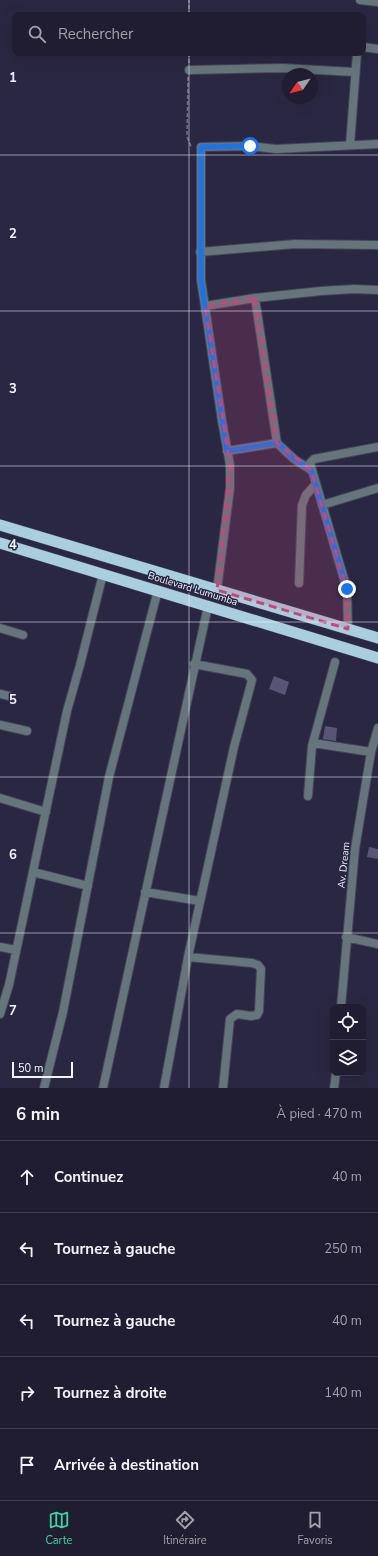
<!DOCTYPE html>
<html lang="fr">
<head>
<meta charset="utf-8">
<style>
	:root { --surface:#201d32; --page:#2d2a3e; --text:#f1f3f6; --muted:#a2a2ac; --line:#3d3b4d; --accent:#3cd4a4 }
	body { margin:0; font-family:"Nunito Sans",sans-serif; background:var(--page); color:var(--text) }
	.controls { position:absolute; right:12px; bottom:12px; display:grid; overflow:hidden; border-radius:8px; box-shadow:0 4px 16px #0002 }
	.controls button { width:36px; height:36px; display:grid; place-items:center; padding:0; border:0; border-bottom:1px solid var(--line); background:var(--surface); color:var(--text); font:20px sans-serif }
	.compass { position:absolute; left:282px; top:68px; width:36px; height:36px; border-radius:50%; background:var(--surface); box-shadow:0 4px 16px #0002; rotate:235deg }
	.scale { position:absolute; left:12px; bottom:10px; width:61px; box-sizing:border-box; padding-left:4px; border:2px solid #f3f2fd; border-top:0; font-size:11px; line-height:14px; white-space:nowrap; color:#f3f2fd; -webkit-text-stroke:3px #2a2742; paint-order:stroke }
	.stop { position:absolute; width:12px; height:12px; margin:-9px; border:3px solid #1a73e8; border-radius:50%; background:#fff }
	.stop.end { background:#1a73e8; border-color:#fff; box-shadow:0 1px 4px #0008 }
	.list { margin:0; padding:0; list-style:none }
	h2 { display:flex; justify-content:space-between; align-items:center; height:52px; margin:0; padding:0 16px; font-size:17px }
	h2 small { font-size:13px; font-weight:400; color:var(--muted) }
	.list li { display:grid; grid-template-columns:26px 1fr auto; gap:12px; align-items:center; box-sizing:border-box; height:72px; padding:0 16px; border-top:1px solid var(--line) }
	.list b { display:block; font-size:15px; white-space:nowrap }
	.list em { font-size:13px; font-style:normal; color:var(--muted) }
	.icon { flex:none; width:22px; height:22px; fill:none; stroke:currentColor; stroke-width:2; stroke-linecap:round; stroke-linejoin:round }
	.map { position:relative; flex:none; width:378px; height:1088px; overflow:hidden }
	.search { position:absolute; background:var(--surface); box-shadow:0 4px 16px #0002; left:12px; right:12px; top:12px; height:44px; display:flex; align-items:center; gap:10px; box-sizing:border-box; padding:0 14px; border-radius:8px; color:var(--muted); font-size:15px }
	.sheet { height:412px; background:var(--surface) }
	nav { display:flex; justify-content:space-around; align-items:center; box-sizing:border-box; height:56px; border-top:1px solid var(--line); background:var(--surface); font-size:11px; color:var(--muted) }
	nav a { display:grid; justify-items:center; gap:2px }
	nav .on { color:var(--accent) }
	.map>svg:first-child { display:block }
</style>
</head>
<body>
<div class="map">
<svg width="378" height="1088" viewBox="0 0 378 1088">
	<rect width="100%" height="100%" fill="#2a2742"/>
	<path fill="#595675" d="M274,676L289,682L285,695L269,689Z
		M325,726L337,728L336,741L323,739Z
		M369,847L378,849V859L367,857Z"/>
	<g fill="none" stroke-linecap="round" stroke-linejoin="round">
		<defs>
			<path id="minor" d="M360,0L378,2
				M363,47L378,49
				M189,70L283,68L354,72
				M350,145L357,53
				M200,252L295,244L378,245
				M255,298L277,443L294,459L311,470
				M205,306L255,298L321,291L354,289L378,290
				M227,451L277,443
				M322,505L378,488
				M299,583L302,505L306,495L315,485
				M217,590L230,488V465L222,421L201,280V147L250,146L276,149L378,144
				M0,628L23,635
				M348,629L347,589L310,463L314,459L378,447
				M0,694L9,696
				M0,725L27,731
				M313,743L371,752
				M308,796L312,746L335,662
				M0,798L46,812
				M33,872L88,886
				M145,892L200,901
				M346,937L378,944
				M0,947L16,950
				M188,957L252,963L258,965L261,969L259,1011L257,1015L251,1016L237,1014L230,1019L223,1088
				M341,1007L355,849L371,752L378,728
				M0,1014L9,985L67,711L80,665L103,574
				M44,1088L63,1012L109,777L158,590
				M103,1088L208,606
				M164,1088L188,957L234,747L252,680L247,674L194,664
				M334,1088L336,1073"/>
			<path id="trunk" d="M0,525L378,638
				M0,543L378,658"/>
		</defs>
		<use href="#minor" stroke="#46435c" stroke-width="10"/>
		<use href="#trunk" stroke="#46435c" stroke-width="12"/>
		<path stroke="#716f84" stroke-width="1.5" stroke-dasharray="4 2" stroke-linecap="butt" d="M189,15V0
			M189,63V53
			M188,77L187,137L191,146H193"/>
		<use href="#minor" stroke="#65757c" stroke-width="8"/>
		<use href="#trunk" stroke="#a9cfde" stroke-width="11"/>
	</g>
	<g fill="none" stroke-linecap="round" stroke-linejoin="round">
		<path stroke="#1a73e8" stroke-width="5" d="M250,146L201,147V280L227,451L278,443L294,459L311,470L347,589"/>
	</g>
	<path fill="#cc447b" fill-opacity="0.2" stroke="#cc447b" stroke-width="3" stroke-dasharray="8 5" stroke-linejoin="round" d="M255,298L277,443L311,470L347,589L348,629L217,590L230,465L205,306Z"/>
	<path fill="none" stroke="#f3f2fd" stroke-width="1" stroke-opacity="0.55" d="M189,0V15M189,53V1088M0,155H378M0,311H378M0,466H378M0,622H378M0,777H378M0,933H378"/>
	<g text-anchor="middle" stroke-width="3" stroke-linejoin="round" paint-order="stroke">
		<g font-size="10" fill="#f3f2fd" stroke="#2a2742">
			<text transform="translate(193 588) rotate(17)" y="4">Boulevard Lumumba</text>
			<text transform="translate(343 865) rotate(-84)" y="4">Av. Dream</text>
		</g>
	</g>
	<g font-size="13" text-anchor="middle" font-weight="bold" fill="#f3f2fd" stroke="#2a2742" stroke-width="3" stroke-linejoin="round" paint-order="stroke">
		<text x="13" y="82">1</text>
		<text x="13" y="238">2</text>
		<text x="13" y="393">3</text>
		<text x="13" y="549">4</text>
		<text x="13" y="704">5</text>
		<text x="13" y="859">6</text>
		<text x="13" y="1015">7</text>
	</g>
</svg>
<div class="controls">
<button><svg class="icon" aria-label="locate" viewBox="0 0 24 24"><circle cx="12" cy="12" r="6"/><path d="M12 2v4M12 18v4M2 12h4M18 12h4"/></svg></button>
<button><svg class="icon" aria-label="layers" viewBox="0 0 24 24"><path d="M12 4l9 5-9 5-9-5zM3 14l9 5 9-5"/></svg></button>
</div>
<svg class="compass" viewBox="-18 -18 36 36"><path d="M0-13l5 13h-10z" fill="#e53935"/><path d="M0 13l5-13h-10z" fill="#a2a2ac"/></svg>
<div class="scale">50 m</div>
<div class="stop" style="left:250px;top:146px"></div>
<div class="stop end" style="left:347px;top:589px"></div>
<div class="search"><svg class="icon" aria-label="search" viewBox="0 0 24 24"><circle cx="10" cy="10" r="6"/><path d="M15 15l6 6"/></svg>Rechercher</div>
</div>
<section class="sheet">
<h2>6 min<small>À pied · 470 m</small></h2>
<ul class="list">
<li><svg class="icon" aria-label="ahead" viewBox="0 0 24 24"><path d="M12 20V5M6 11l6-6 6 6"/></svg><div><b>Continuez</b></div><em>40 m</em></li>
<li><svg class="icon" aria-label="left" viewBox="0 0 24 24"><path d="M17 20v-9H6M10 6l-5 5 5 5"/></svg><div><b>Tournez à gauche</b></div><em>250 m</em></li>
<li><svg class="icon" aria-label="left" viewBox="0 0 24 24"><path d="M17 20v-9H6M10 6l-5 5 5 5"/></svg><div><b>Tournez à gauche</b></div><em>40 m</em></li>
<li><svg class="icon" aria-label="right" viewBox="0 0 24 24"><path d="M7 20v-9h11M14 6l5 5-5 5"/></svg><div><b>Tournez à droite</b></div><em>140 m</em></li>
<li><svg class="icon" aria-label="arrive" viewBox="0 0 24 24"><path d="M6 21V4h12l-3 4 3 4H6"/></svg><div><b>Arrivée à destination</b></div></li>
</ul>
</section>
<nav>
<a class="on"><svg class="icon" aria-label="map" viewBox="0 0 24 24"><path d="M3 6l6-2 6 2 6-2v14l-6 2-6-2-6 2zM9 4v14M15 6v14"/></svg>Carte</a>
<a><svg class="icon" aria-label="directions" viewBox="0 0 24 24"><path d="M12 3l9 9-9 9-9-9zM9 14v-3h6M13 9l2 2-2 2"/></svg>Itinéraire</a>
<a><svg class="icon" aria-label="saved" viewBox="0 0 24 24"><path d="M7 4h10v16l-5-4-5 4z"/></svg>Favoris</a>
</nav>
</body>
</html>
